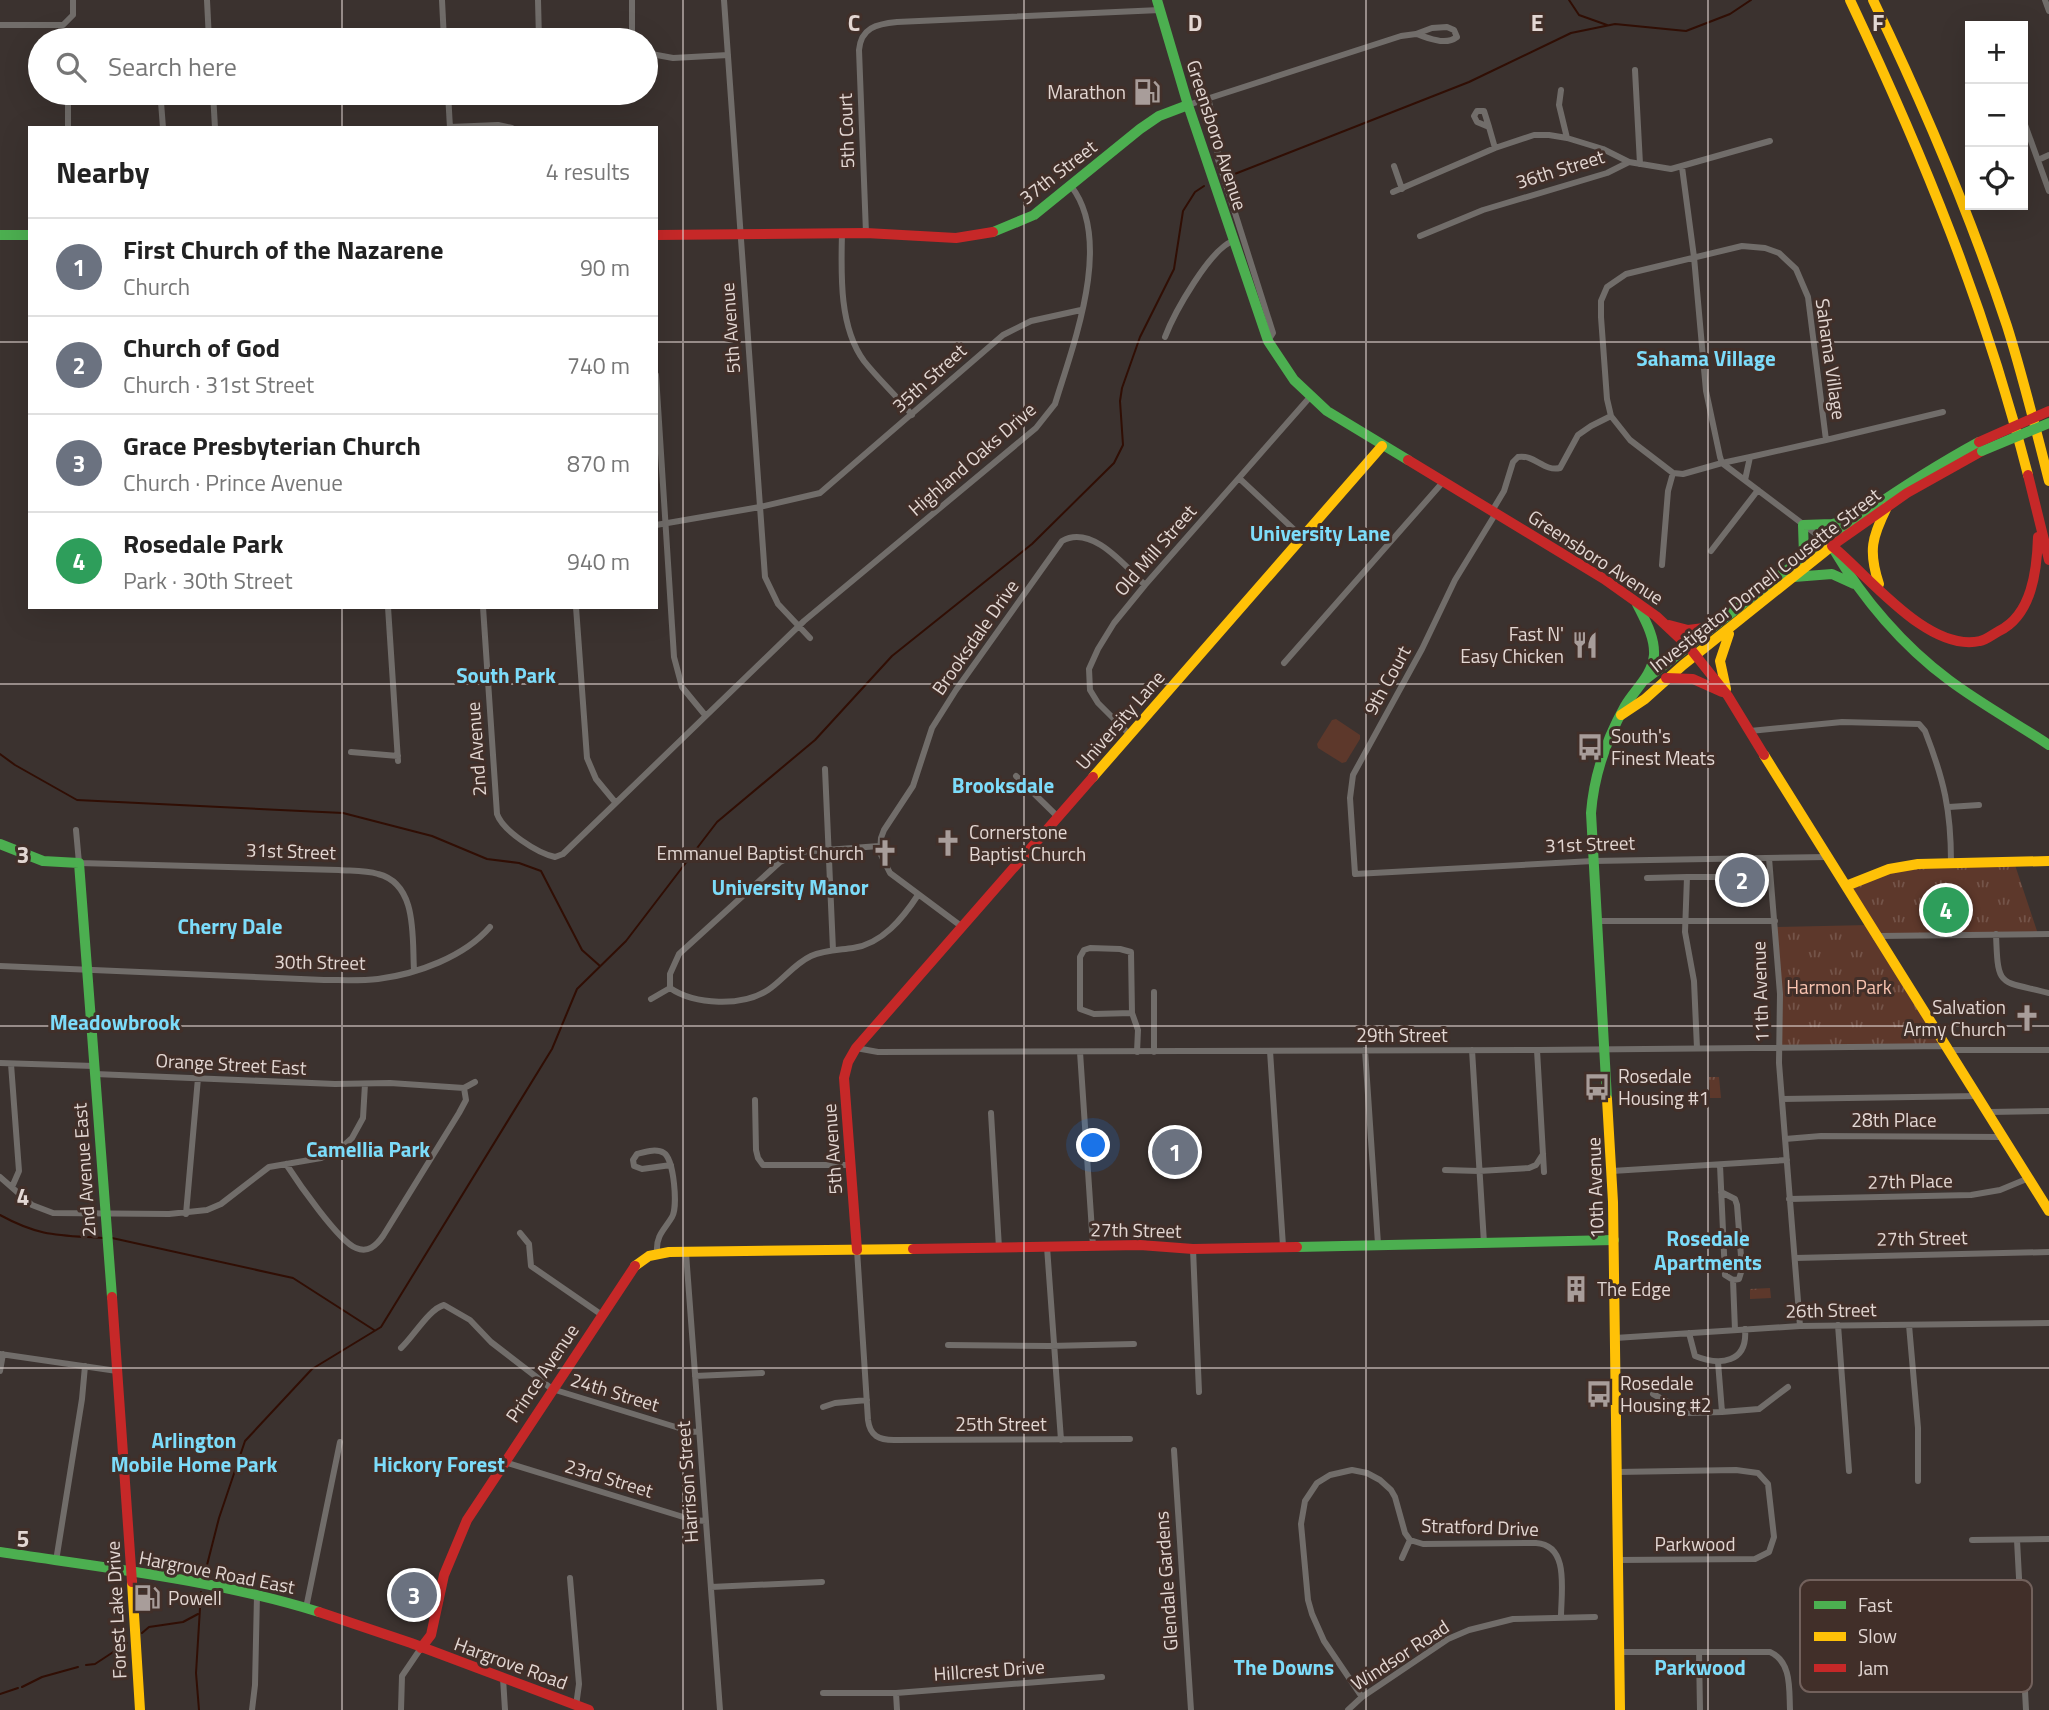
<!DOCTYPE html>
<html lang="en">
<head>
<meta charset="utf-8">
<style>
	:root { --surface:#fff; --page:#f2f2f2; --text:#222; --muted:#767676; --line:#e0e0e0; --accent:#ea580c }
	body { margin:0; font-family:"Titillium Web",sans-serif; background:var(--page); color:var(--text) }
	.controls { position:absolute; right:21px; top:21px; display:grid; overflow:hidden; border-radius:0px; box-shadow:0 7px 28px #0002 }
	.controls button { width:63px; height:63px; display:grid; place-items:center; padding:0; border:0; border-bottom:2px solid var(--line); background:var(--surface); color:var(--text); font:35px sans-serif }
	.you { position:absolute; left:1094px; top:1146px; width:24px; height:24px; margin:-18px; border:5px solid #fff; border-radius:50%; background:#1a73e8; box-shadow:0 0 0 10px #1a73e833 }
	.badge { display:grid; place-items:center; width:46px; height:46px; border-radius:50%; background:var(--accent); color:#fff; font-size:23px; font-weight:700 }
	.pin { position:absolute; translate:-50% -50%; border:4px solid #fff; box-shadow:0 2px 7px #0006 }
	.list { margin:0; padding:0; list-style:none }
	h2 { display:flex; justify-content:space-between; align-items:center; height:91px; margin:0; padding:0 28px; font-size:30px }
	h2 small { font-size:23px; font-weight:400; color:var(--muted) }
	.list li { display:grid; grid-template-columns:46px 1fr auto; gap:21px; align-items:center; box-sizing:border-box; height:98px; padding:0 28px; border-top:2px solid var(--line) }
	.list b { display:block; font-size:26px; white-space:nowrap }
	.list p { margin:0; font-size:23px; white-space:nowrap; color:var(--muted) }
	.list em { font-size:23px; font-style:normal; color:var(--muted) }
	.icon { flex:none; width:38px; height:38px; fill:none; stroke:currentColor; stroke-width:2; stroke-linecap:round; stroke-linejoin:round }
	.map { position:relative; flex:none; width:2049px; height:1710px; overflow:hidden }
	.search { position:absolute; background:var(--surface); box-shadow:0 7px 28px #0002; left:28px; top:28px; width:630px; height:77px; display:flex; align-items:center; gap:18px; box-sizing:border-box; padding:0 24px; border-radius:38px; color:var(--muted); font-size:26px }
	.panel { position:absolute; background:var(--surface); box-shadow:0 7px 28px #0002; left:28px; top:126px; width:630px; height:483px; border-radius:0px }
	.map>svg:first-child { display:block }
</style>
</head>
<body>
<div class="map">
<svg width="2049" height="1710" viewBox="0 0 2049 1710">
	<defs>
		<pattern id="grass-tufts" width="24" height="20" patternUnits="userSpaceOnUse" patternTransform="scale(1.75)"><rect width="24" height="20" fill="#5d382b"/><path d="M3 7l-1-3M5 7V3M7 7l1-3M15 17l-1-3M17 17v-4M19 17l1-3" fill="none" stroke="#745449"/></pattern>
	</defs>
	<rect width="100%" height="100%" fill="#3b322f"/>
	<path fill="url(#grass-tufts)" d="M2014,862L2038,934L1878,936L1948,1046L1780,1047L1775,927L1870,925L1846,886L1889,869Z
		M1709,1077H1719L1721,1098H1710Z
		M1770,1288L1771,1298L1750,1299V1289Z"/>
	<path fill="#5d382b" d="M1336,719L1360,735V739L1346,762L1342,763L1318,748L1317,744L1332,720Z"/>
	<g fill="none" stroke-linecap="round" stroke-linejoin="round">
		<path stroke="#300e04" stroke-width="2" d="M1569,0L1579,15L1607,25
			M1227,177L1469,82L1571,33L1615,24L1686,31L1730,14L1751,0
			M0,754L15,765L77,800L343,813L432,836L487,859L519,863L541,871L582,950L600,966
			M0,1215C40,1237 59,1235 103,1238
			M112,1238L293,1278L374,1330
			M206,1569L219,1518L245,1441L312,1369L381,1327L552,1049L577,989L626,941L717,822L815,740L892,656L1032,544L1114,463L1123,445L1120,401L1122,388L1140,337L1174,269L1183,211L1195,192L1204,186
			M142,1633L149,1627L183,1622L198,1614
			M86,1665L95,1664L127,1643
			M22,1687L42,1677L78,1667
			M0,1694L18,1688
			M199,1710L196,1673L201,1592"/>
		<path stroke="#716d6a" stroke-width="6" d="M207,0L209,40
			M442,0L444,40
			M538,0L539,40
			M632,0V40
			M724,0L765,577L778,604L810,638
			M2045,0L2049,11
			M0,25H63L73,15V0
			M1447,27L1454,30L1457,37C1445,46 1429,38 1416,34L1432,28Z
			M534,40H546
			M646,53L673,58L728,55
			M1635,70L1640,164
			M1561,90L1559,105L1567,138
			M158,93L161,102L163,128
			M213,93L215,128
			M448,93L450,128
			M1208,98L1219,142L1217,156L1273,333L1268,341
			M1188,105L1401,36L1416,34
			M1477,111H1484L1489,127L1477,122L1474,116Z
			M2023,119L2049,191
			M450,127L498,125L512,128
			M1489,127L1495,148
			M68,128V99L70,93
			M2038,160L2049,155
			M1394,166L1402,189
			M1682,167L1694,257L1706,391L1720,457L1722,463L1824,540
			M1393,192L1495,148L1534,135H1549L1567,138L1603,149L1629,162L1671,169L1770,141
			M842,233C841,274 839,327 864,361C879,380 897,396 912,415
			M866,233L859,50C861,28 876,24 897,22L1160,10
			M1420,236L1483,210L1607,173L1629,162
			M1165,337C1174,313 1210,249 1233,241
			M656,375L674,657L682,687L705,715
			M1826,440L1808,297L1796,269L1779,253L1765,248L1742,246L1626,274L1607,287L1601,301V317L1607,399L1611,416L1630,440L1673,473L1683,474L1722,463L1750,457L1826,440L1943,412
			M1239,478L1303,538
			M1745,480L1750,457
			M1492,511L1504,491L1513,462L1518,457C1534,454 1544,472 1560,468L1578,435L1591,426L1611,416
			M1496,513L1455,580L1422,649L1353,775L1350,798L1355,874L1593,861L1827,857
			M656,525L760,507L820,493L1003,335L1031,321L1081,310
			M1711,551L1758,490
			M1662,565L1668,491L1673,473
			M388,607L398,761
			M483,607L497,814C503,831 537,853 555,857L563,854L804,621L1036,428L1055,404C1073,345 1114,241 1071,186
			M576,607L587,758L596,779L615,802
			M1284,663L1443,482
			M1750,731L1842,722L1919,724L1925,731C1944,780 1951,810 1951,862
			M1130,735L1098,703L1090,690L1089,669L1098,649L1114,623L1145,585L1310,397
			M351,752L398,756
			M825,769L833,950
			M1016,776L1058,817
			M1949,807L1979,805
			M76,830L79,863L339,870C351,871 365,870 378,874C418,884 412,938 414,970
			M879,846L800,852L780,862L679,954L670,974V988C695,1005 742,1007 768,990C783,980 794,964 811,956C824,950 839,950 853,948C882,944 903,918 918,895
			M1769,858L1780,994L1779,1063L1800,1326
			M1647,878L1687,877
			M1596,921H1775
			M961,926L890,873L880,853L881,838L884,830L913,786L932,728L956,690L1062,541C1092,524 1125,566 1145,585
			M1996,934C1998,989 1998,980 2049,993
			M1878,936L2049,934
			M1090,948L1120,949L1131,952L1132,1013L1094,1014L1080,1009V957L1084,950Z
			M0,966L324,980C342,980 361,981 378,979C417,974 464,957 490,927
			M1154,992V1052
			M651,999L670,988
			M1132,1013L1138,1030L1137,1052
			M856,1048L878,1052L1537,1050L1948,1046
			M1697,1048L1694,981L1685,932L1687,877H1723
			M1365,1050L1378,1244
			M1472,1050L1484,1243
			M1537,1050L1544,1172
			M1950,1050H2049
			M1270,1051L1283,1246
			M1080,1052L1093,1246
			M0,1063L94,1066
			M11,1064L19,1171L12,1187
			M95,1074L335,1084L390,1083L464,1088
			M464,1088L475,1082
			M1782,1099L1979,1096
			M755,1100L756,1150L758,1158L763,1165H851
			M1989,1112L2049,1111
			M991,1113L999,1248
			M1785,1139L1821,1136L2003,1137
			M286,1164C297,1181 339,1242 356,1248C368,1253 376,1246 383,1236L459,1113L466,1100L464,1088
			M1720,1165L1725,1275L1733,1280L1735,1330
			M1445,1170L1479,1171L1529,1168L1536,1165L1543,1154
			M1612,1171L1787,1160
			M0,1177L32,1205L53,1213L169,1214L207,1210L221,1204L269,1167L321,1158L341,1148L352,1138L363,1118L365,1084
			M1721,1192L1735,1199L1737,1205L1742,1269L1739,1279L1733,1280
			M1789,1199L1971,1195L2000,1190L2029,1178
			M186,1214L198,1078
			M520,1233L529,1244L531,1266L602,1315
			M1047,1247L1061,1440
			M1193,1249L1199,1392
			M857,1250L868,1420C870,1436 879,1440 894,1440L1130,1439
			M657,1251C656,1235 665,1229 672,1217C678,1207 674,1159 664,1153C656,1148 645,1152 637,1154L633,1160L634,1166L642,1169L671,1165
			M686,1253L720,1710
			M1795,1258L2049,1252
			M1838,1325L1849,1471
			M1909,1325L1918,1428V1481
			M1689,1333L1695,1356C1720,1366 1748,1363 1745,1329
			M1615,1338L1800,1326L2049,1323
			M948,1345L1050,1346L1134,1344
			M401,1348C414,1336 429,1309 444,1305L470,1320L491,1342L552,1389L692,1432L699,1431
			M0,1354L117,1371
			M1718,1362L1722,1412
			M0,1371L3,1354
			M695,1376L762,1373
			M1653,1394L1688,1413L1722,1412L1759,1409L1788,1387
			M823,1407L835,1403L867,1400
			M1174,1450L1191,1710
			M504,1462L693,1520L706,1521
			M1617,1472L1736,1470L1758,1473L1768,1484L1774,1537L1769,1552L1755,1559L1618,1560
			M1972,1540L2049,1539
			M2017,1540L2026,1710
			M1402,1558L1410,1540
			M56,1561L82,1399L85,1366
			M570,1578L579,1684L576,1706
			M711,1587L822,1582
			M306,1608L340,1442
			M1619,1652H1770C1792,1662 1789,1689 1790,1710
			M1699,1652L1700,1710
			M503,1678L505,1710
			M823,1693H896L1102,1677
			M896,1693L897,1710
			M1362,1697L1324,1641L1312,1614L1308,1600L1301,1524L1305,1501L1317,1483L1330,1475L1352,1470L1367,1473L1380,1480L1391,1490L1395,1497L1405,1533L1410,1540L1423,1544L1536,1543C1570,1545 1561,1592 1561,1617
			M252,1710L255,1685L257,1595
			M401,1710L402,1676L421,1648
			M1348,1710L1362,1697L1448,1639L1469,1630L1513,1619L1595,1617"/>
		<path stroke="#4caf50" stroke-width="10" d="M1157,0L1188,105L1268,341L1294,380L1327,411L1408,460
			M993,232L1034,215L1140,129L1159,116L1188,105
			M0,235H30
			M1834,550C1863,599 1903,646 1949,680C1981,704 2016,723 2049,745
			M1804,555L1803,525L1832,524L1848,520
			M1794,577L1832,574L1854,584
			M1646,679C1755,596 1858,508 1979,442
			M0,844L43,861L79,863L112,1297
			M1607,1099L1591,813C1594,774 1606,740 1625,706C1635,689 1652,676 1654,655C1655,637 1645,620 1637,604
			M1297,1247L1614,1240
			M0,1552C107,1568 216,1580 319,1612"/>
		<path stroke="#ffc107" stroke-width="10" d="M1850,0C1924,157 1985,306 2028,475
			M1873,0C1924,106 1970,214 2007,326C2023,377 2036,429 2049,481
			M1879,584C1868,551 1872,537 1887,507
			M1726,689L1720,661L1729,634
			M1621,715L1645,699L1683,665L1833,545
			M1764,755L2049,1211
			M1093,777L1382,446
			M1846,886L1889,869L1918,864L2049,861
			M1607,1099L1613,1202L1620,1710
			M635,1266L649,1256L669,1252L913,1249
			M132,1582L140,1710"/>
		<path stroke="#c62828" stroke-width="10" d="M656,235L866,233L956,238L993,232
			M1408,460L1604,579L1656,616L1689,647L1728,696L1764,755
			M2028,475L2049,560
			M1833,545L1907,493L1982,451
			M1832,546C1868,575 1928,653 1980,641C1986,640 1993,634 1999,631C2032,615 2037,570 2038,537
			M1669,625L1688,630L1712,627
			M1666,678L1693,679L1722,692
			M913,1249L1140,1245L1193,1249L1297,1247
			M857,1250L844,1078L848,1062L856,1048L1093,777
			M112,1297L132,1582
			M319,1612L411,1643L589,1710
			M421,1648L431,1635L444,1575L467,1520L635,1266"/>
		<path stroke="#4caf50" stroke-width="10" d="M1982,451L2049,423"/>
		<path stroke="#c62828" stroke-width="10" d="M1979,442L2049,411"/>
	</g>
	<path fill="none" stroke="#e3d7d3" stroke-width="2" stroke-opacity="0.55" d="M342,0V40M683,0V1710M1024,0V1710M1366,0V1710M1708,0V1710M342,93V128M0,342H30M656,342H2049M342,607V1710M0,684H2049M0,1026H2049M0,1368H2049"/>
	<defs>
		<symbol id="fuel-bare" viewBox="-9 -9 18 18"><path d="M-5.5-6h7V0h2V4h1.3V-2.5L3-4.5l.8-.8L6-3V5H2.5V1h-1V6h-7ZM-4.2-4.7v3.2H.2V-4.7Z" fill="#a89d9a" stroke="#412f29" stroke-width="2.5" paint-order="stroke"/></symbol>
		<symbol id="restaurant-bare" viewBox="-9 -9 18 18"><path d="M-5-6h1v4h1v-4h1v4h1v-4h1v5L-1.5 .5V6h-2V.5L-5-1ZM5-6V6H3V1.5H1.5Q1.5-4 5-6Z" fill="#a89d9a" stroke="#412f29" stroke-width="2.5" paint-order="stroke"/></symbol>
		<symbol id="bus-bare" viewBox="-9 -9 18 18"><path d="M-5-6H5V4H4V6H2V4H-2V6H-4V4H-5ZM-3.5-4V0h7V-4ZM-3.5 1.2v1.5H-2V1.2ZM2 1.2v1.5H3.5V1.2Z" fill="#a89d9a" stroke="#412f29" stroke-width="2.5" paint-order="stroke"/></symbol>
		<symbol id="church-bare" viewBox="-9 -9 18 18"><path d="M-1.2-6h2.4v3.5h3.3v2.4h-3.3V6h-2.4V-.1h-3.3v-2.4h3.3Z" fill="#a89d9a" stroke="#412f29" stroke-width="2.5" paint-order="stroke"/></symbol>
		<symbol id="building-bare" viewBox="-9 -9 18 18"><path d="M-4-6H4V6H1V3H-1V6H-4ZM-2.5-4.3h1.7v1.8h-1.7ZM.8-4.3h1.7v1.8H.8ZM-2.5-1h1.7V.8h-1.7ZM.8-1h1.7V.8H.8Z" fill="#a89d9a" stroke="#412f29" stroke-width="2.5" paint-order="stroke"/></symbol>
	</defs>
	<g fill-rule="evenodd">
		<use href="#fuel-bare" x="1128" y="73" width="38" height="38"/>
		<use href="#restaurant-bare" x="1566" y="626" width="38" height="38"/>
		<use href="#bus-bare" x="1571" y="728" width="38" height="38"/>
		<use href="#church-bare" x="929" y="824" width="38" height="38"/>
		<use href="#church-bare" x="866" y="834" width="38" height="38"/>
		<use href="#church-bare" x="2008" y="999" width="38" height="38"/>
		<use href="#bus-bare" x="1578" y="1068" width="38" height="38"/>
		<use href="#building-bare" x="1557" y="1270" width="38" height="38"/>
		<use href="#bus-bare" x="1580" y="1375" width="38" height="38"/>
		<use href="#fuel-bare" x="128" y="1579" width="38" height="38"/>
	</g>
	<g text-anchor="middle" stroke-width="6" stroke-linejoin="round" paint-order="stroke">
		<g font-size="19" fill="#e3d7d3" stroke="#412f29" text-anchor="start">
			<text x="1126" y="99" text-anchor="end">Marathon</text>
			<text x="1564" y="641" text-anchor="end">Fast N'<tspan x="1564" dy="22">Easy Chicken</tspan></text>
			<text x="1611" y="743">South's<tspan x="1611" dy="22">Finest Meats</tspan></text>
			<text x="969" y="839">Cornerstone<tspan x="969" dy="22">Baptist Church</tspan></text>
			<text x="864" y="860" text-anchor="end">Emmanuel Baptist Church</text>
			<text x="2006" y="1014" text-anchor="end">Salvation<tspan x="2006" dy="22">Army Church</tspan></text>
			<text x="1618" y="1083">Rosedale<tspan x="1618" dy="22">Housing #1</tspan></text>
			<text x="1597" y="1296">The Edge</text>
			<text x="1620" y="1390">Rosedale<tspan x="1620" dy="22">Housing #2</tspan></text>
			<text x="168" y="1605">Powell</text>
		</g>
		<g font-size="19" fill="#e3d7d3" stroke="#412f29">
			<text transform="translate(846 131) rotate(-92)" y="7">5th Court</text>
			<text transform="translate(1217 135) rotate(72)" y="7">Greensboro Avenue</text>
			<text transform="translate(1560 169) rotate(-17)" y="7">36th Street</text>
			<text transform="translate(1058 172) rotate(-38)" y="7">37th Street</text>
			<text transform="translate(730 328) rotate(-94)" y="7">5th Avenue</text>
			<text transform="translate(1831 359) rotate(82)" y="7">Sahama Village</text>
			<text transform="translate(929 378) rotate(-42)" y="7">35th Street</text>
			<text transform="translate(972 459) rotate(-41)" y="7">Highland Oaks Drive</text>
			<text transform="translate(1155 550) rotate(-49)" y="7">Old Mill Street</text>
			<text transform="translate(1596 557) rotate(33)" y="7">Greensboro Avenue</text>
			<text transform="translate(1765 580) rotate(-38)" y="7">Investigator Dornell Cousette Street</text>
			<text transform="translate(975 637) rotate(-55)" y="7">Brooksdale Drive</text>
			<text transform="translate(1387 680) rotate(-61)" y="7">9th Court</text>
			<text transform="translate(1120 720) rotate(-49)" y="7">University Lane</text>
			<text transform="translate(476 749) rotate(-94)" y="7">2nd Avenue</text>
			<text transform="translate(1590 844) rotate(-2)" y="7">31st Street</text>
			<text transform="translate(291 851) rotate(2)" y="7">31st Street</text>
			<text transform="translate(320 962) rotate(1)" y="7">30th Street</text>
			<text transform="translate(1760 992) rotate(-92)" y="7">11th Avenue</text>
			<text x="1402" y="1042">29th Street</text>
			<text transform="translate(231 1064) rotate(3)" y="7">Orange Street East</text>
			<text x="1894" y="1127">28th Place</text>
			<text transform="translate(832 1149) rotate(-94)" y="7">5th Avenue</text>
			<text transform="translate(84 1170) rotate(-94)" y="7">2nd Avenue East</text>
			<text transform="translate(1910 1181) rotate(-1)" y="7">27th Place</text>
			<text transform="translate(1595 1188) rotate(-92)" y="7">10th Avenue</text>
			<text transform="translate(1136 1230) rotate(1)" y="7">27th Street</text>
			<text transform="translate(1922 1238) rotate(-1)" y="7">27th Street</text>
			<text transform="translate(1831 1310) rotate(-1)" y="7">26th Street</text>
			<text transform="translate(542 1373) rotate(-56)" y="7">Prince Avenue</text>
			<text transform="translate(615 1392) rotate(17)" y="7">24th Street</text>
			<text x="1001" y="1431">25th Street</text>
			<text transform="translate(609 1478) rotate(17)" y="7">23rd Street</text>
			<text transform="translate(687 1482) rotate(-94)" y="7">Harrison Street</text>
			<text transform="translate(1480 1527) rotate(2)" y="7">Stratford Drive</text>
			<text x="1695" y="1551">Parkwood</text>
			<text transform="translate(217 1572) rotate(11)" y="7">Hargrove Road East</text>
			<text transform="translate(1166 1581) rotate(-94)" y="7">Glendale Gardens</text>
			<text transform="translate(116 1610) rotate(-93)" y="7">Forest Lake Drive</text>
			<text transform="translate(1400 1655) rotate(-33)" y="7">Windsor Road</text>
			<text transform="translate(511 1663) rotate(20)" y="7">Hargrove Road</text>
			<text transform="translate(989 1670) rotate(-4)" y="7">Hillcrest Drive</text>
		</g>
		<g font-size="19" fill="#f9c4b1" stroke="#412f29">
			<text x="1839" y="994">Harmon Park</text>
		</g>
		<g font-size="21" font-weight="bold" fill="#7cdcfa" stroke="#412f29">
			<text x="1706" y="366">Sahama Village</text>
			<text x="1320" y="541">University Lane</text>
			<text x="506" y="683">South Park</text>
			<text x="1003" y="793">Brooksdale</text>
			<text x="790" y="895">University Manor</text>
			<text x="230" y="934">Cherry Dale</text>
			<text x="115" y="1030">Meadowbrook</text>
			<text x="368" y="1157">Camellia Park</text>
			<text x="1708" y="1246">Rosedale<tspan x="1708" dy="24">Apartments</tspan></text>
			<text x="194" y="1448">Arlington<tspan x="194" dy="24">Mobile Home Park</tspan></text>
			<text x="439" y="1472">Hickory Forest</text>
			<text x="1284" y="1675">The Downs</text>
			<text x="1700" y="1675">Parkwood</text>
		</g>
	</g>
	<rect x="1800" y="1580" width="232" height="112" rx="10" fill="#412f29" stroke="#72615c" stroke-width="2"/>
	<rect x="1814" y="1601" width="32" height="8" fill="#4caf50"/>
	<rect x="1814" y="1632" width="32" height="9" fill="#ffc107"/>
	<rect x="1814" y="1664" width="32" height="8" fill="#c62828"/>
	<g font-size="19" fill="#e3d7d3">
		<text x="1858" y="1612">Fast</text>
		<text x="1858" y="1643">Slow</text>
		<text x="1858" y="1675">Jam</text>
	</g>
	<g font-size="23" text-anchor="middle" font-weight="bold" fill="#e3d7d3" stroke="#412f29" stroke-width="6" stroke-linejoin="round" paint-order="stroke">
		<text x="854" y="31">C</text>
		<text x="1195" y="31">D</text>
		<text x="1537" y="31">E</text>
		<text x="1878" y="31">F</text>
		<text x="23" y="863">3</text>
		<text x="23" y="1205">4</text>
		<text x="23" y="1547">5</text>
	</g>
</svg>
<div class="controls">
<button>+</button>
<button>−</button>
<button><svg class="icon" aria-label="locate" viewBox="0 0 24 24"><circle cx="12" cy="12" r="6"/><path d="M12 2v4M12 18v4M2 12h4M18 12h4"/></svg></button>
</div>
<div class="you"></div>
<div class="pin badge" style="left:1175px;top:1152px;background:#6b7280">1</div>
<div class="pin badge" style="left:1742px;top:880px;background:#6b7280">2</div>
<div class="pin badge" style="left:414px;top:1595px;background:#6b7280">3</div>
<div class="pin badge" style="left:1946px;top:910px;background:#2e9e5b">4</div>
<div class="search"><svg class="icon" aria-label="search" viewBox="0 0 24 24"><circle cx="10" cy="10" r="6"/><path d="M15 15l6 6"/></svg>Search here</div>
<section class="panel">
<h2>Nearby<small>4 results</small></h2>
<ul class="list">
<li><span class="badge" style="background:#6b7280">1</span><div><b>First Church of the Nazarene</b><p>Church</p></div><em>90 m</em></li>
<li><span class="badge" style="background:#6b7280">2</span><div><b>Church of God</b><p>Church · 31st Street</p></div><em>740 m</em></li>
<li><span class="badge" style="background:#6b7280">3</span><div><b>Grace Presbyterian Church</b><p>Church · Prince Avenue</p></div><em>870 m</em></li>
<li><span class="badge" style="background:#2e9e5b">4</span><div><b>Rosedale Park</b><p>Park · 30th Street</p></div><em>940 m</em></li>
</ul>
</section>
</div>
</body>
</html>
